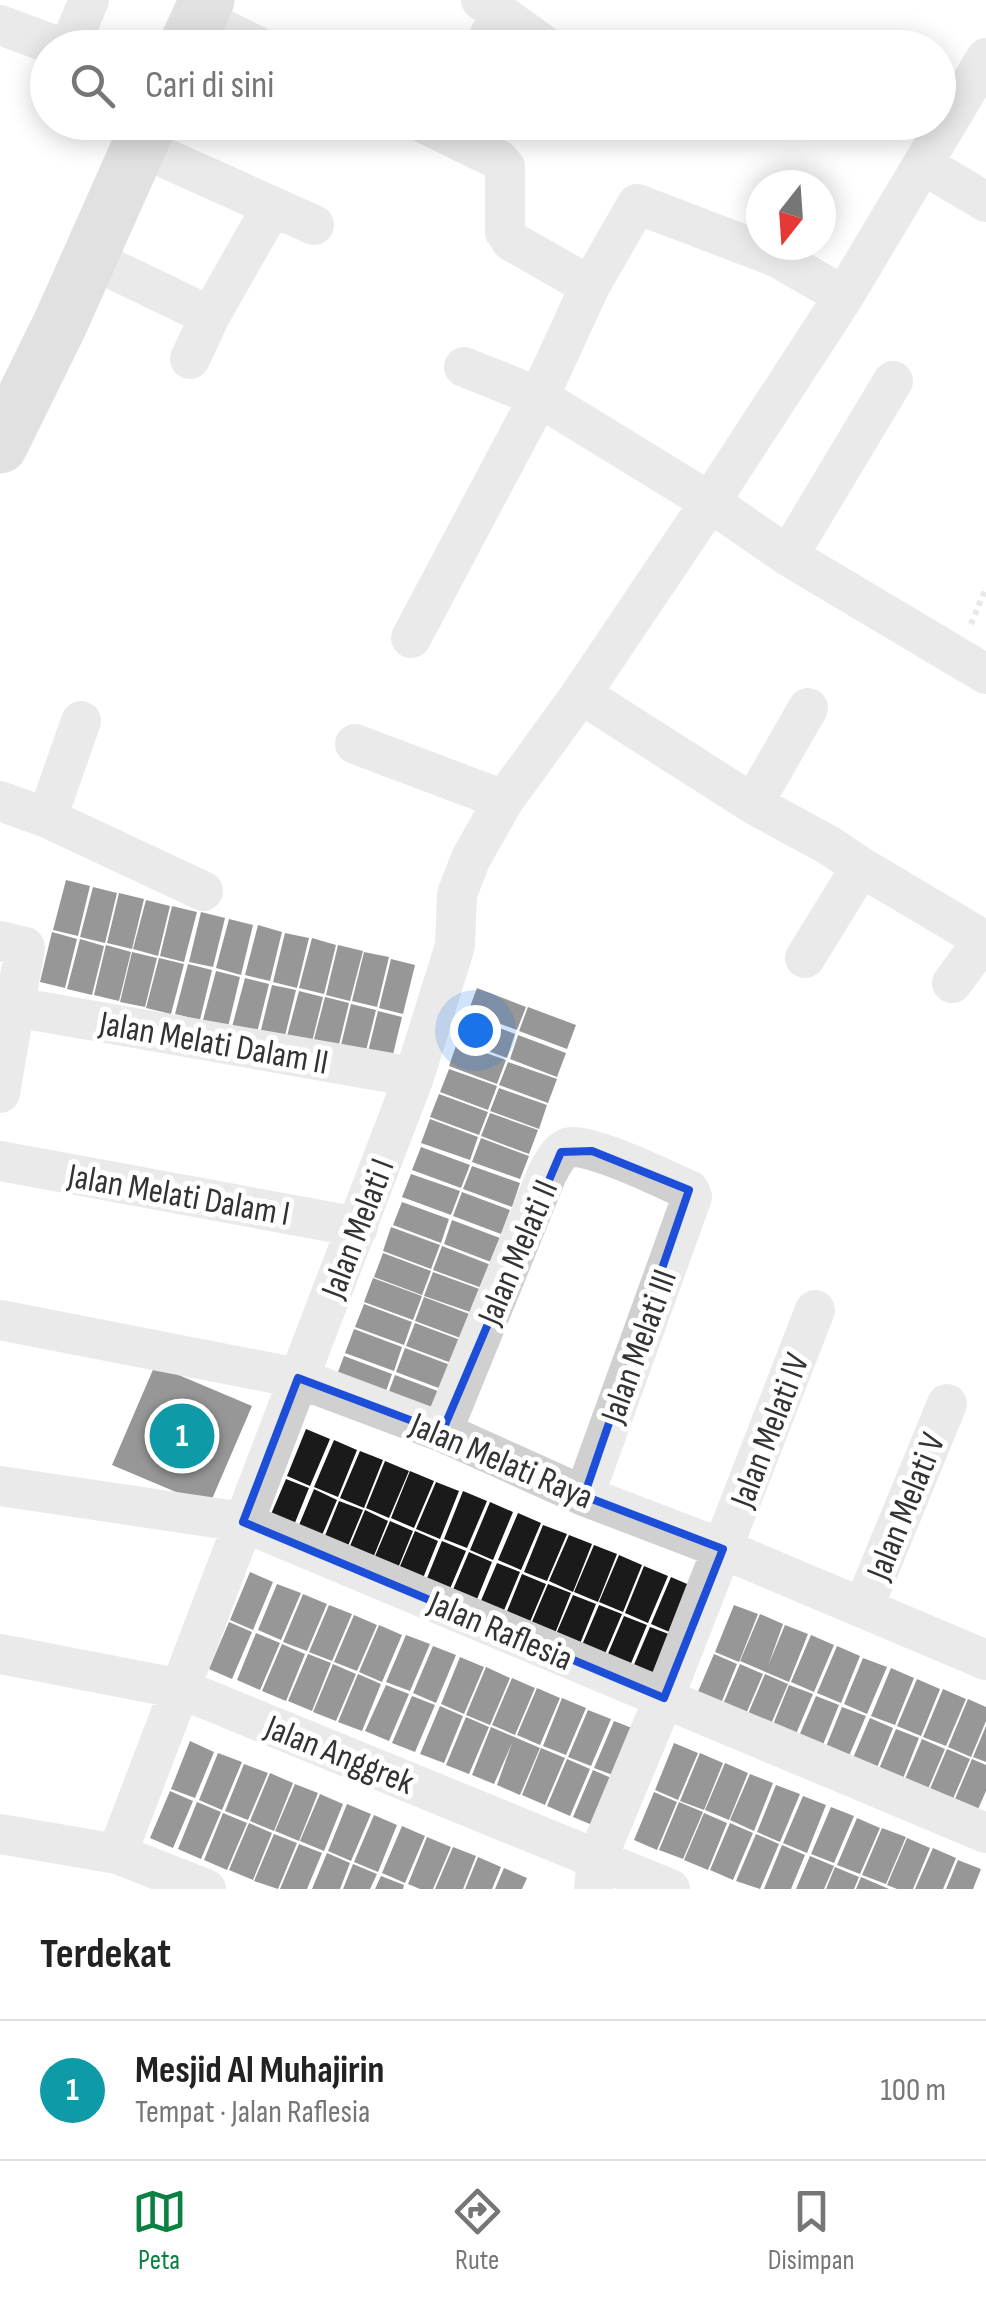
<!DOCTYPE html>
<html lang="id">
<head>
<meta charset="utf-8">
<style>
	:root { --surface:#fff; --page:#f6f6f6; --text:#222; --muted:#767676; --line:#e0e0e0; --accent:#0b8043 }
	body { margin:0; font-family:"Sofia Sans Condensed",sans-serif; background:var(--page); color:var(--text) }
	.compass { position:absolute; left:746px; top:170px; width:90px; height:90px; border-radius:50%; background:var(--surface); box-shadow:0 5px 25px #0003; rotate:197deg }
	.you { position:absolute; left:475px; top:1030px; width:35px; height:35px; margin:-25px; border:8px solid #fff; border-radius:50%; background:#1a73e8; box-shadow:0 0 0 15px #1a73e833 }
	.badge { display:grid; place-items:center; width:65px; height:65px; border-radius:50%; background:var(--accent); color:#fff; font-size:32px; font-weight:700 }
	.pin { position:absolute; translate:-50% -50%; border:5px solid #fff; box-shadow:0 2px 10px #0006 }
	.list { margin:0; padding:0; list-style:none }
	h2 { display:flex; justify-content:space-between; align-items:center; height:130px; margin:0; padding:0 40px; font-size:42px }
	h2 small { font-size:32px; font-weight:400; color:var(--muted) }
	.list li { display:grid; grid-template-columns:65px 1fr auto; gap:30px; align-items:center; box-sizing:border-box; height:140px; padding:0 40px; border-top:2px solid var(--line) }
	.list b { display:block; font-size:38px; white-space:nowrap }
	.list p { margin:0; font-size:32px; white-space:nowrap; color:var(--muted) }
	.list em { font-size:32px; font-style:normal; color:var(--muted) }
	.icon { flex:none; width:55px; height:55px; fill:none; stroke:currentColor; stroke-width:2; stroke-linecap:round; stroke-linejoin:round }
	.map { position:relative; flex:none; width:986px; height:1889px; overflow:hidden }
	.search { position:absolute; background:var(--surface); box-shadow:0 5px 25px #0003; left:30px; right:30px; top:30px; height:110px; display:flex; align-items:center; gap:25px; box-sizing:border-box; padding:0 35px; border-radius:55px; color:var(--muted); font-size:38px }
	.sheet { height:270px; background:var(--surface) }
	nav { display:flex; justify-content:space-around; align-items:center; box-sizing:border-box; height:140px; border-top:2px solid var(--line); background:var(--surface); font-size:28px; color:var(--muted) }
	nav a { display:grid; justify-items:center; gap:5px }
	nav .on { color:var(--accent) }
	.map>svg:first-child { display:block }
</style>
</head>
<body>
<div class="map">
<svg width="986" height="1889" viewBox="0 0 986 1889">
	<rect width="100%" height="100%" fill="#fff"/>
	<path fill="#1a1a1a" d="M66,880L90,886L78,936L53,930Z
		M93,887L117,893L105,943L80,937Z
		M119,893L144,899L132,949L107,943Z
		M146,900L170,906L158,956L133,949Z
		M172,906L197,912L184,962L160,956Z
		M201,912L225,918L213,967L189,962Z
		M229,919L253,925L241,975L216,968Z
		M258,925L282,932L270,981L245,975Z
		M52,932L77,939L65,988L40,982Z
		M285,933L309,938L297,988L273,982Z
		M312,938L336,945L324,994L299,988Z
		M80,939L104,946L92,995L67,989Z
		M106,945L131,952L119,1001L94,995Z
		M338,945L363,951L350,1001L326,995Z
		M132,952L157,958L145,1007L120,1002Z
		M364,952L389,957L377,1007L352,1001Z
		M159,958L184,964L171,1014L146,1008Z
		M391,959L415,965L403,1014L379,1008Z
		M188,964L212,970L200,1020L175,1014Z
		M216,971L240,977L228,1027L203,1020Z
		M245,978L269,984L257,1033L232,1027Z
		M272,985L296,990L284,1040L260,1034Z
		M477,988L526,1007L517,1030L468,1012Z
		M299,991L323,997L311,1046L286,1040Z
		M325,997L349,1003L337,1053L312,1047Z
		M351,1004L376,1010L364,1059L339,1053Z
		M528,1007L576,1025L567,1049L519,1031Z
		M378,1011L402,1017L390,1067L366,1060Z
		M468,1016L515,1034L507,1058L459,1040Z
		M518,1035L566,1053L557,1077L510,1059Z
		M457,1043L506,1060L497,1084L449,1066Z
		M508,1062L557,1079L548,1103L499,1085Z
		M449,1069L497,1086L488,1110L440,1092Z
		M499,1088L547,1105L539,1129L490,1111Z
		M439,1094L488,1112L479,1135L430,1117Z
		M490,1113L538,1130L529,1154L481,1136Z
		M430,1119L478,1137L470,1160L421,1143Z
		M481,1138L529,1156L520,1179L472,1162Z
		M421,1147L470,1165L461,1188L412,1170Z
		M472,1166L520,1183L512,1207L463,1189Z
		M411,1174L460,1191L451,1215L402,1197Z
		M462,1192L510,1210L501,1234L453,1216Z
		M402,1202L449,1219L441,1243L393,1225Z
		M452,1220L500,1238L491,1262L444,1244Z
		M391,1227L440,1245L431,1269L383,1251Z
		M442,1246L491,1265L482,1288L433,1270Z
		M383,1253L431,1271L422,1295L374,1277Z
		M433,1272L482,1290L473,1313L424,1296Z
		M373,1278L422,1296L413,1320L364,1302Z
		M424,1297L472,1315L463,1339L415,1321Z
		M364,1304L412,1322L404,1345L355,1327Z
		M415,1323L463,1341L454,1364L406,1346Z
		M354,1329L402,1347L394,1371L345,1353Z
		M405,1348L453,1366L444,1390L396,1372Z
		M344,1356L392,1374L384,1397L335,1380Z
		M155,1365L252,1406L209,1506L112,1465Z
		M395,1375L443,1393L434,1416L386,1399Z
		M306,1429L330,1439L310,1486L287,1476Z
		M334,1440L357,1450L338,1497L314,1487Z
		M360,1451L383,1460L364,1508L340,1498Z
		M385,1461L409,1471L389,1518L366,1508Z
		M410,1471L434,1481L414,1528L391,1518Z
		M286,1479L309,1488L290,1535L266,1526Z
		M436,1482L459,1491L440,1539L416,1529Z
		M314,1489L337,1500L317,1547L294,1537Z
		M463,1491L487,1501L467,1548L444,1539Z
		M339,1501L363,1510L343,1558L320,1548Z
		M490,1502L513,1512L493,1560L470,1550Z
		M365,1510L388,1521L369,1568L345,1558Z
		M518,1513L541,1523L521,1570L498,1560Z
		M390,1521L413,1531L394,1578L370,1568Z
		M543,1525L567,1534L547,1581L524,1572Z
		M415,1531L438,1541L419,1588L395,1578Z
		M569,1535L592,1544L573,1592L549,1581Z
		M442,1541L466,1551L446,1598L423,1588Z
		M594,1545L617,1554L598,1602L574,1592Z
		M469,1552L492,1562L473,1609L449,1599Z
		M619,1555L642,1565L623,1612L599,1602Z
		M497,1563L520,1572L500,1620L477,1610Z
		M644,1566L668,1576L648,1623L625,1613Z
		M250,1572L273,1582L253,1630L230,1620Z
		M522,1574L546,1584L526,1631L503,1621Z
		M671,1577L694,1587L674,1634L651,1624Z
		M277,1584L301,1593L281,1640L258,1630Z
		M548,1584L571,1593L552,1641L528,1631Z
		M303,1594L327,1604L307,1651L283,1642Z
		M573,1595L596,1604L577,1651L553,1641Z
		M329,1605L352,1614L332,1661L309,1652Z
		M599,1605L622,1614L602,1661L579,1652Z
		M734,1605L758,1614L739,1662L715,1652Z
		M760,1614L783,1624L768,1666L785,1625L808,1634L789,1682L740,1661Z
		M354,1615L377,1625L357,1671L334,1662Z
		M624,1616L647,1625L627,1673L604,1663Z
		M229,1622L252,1632L232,1679L209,1669Z
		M379,1625L402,1635L382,1682L359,1672Z
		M650,1627L674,1636L654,1684L630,1674Z
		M256,1633L280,1643L260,1690L237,1680Z
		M406,1635L430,1644L410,1691L386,1682Z
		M811,1635L834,1645L814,1692L791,1682Z
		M282,1644L305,1654L286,1701L262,1691Z
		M433,1646L456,1655L436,1703L413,1693Z
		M837,1646L860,1656L841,1703L817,1693Z
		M308,1654L331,1663L312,1711L288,1701Z
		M714,1654L737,1664L718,1711L694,1701Z
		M460,1657L484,1667L464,1714L441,1704Z
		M863,1658L887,1667L867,1714L844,1704Z
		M333,1664L356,1674L336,1721L313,1712Z
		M740,1664L763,1674L743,1721L720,1711Z
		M486,1667L510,1678L490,1725L466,1715Z
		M891,1668L914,1678L895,1725L871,1716Z
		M358,1674L381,1684L362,1731L338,1722Z
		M765,1674L788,1684L768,1731L745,1721Z
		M512,1678L535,1688L515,1735L492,1725Z
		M917,1679L940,1689L921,1736L897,1726Z
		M386,1685L409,1694L389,1741L365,1731Z
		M789,1685L813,1694L793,1741L770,1732Z
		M537,1688L560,1698L540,1745L517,1735Z
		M943,1689L966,1699L946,1746L923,1737Z
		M412,1696L435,1705L415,1752L392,1743Z
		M816,1696L839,1705L820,1752L796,1743Z
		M562,1698L586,1708L566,1755L543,1746Z
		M968,1699L986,1707V1721L971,1757L948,1747Z
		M440,1706L463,1716L444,1763L420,1754Z
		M842,1707L866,1716L846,1763L823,1754Z
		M588,1710L611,1719L591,1766L568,1757Z
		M466,1717L489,1727L469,1774L446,1765Z
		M870,1718L893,1728L874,1775L850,1765Z
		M614,1721L637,1730L618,1777L594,1768Z
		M986,1726V1762L973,1757Z
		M491,1727L540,1748L520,1795L497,1785L512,1743L494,1784L472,1775Z
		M896,1729L919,1738L900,1786L876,1776Z
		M922,1739L945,1749L925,1796L902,1786Z
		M190,1741L214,1752L195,1798L171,1789Z
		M674,1743L698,1753L678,1800L655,1790Z
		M541,1748L565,1758L545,1805L522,1795Z
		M947,1749L970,1759L950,1806L927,1796Z
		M218,1753L242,1762L222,1810L199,1800Z
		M700,1753L723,1763L704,1810L680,1801Z
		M567,1759L590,1769L570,1816L547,1806Z
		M972,1759L986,1765V1791L975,1816L952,1806Z
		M725,1763L748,1773L729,1820L705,1810Z
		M244,1764L268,1773L248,1820L225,1811Z
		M593,1770L616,1780L597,1827L573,1817Z
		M270,1773L293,1783L274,1831L250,1821Z
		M750,1774L773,1783L754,1831L730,1820Z
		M295,1784L318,1793L299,1841L275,1831Z
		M776,1785L800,1794L780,1842L757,1832Z
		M170,1791L193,1801L173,1848L150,1838Z
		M654,1792L677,1802L657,1850L634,1840Z
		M320,1794L343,1804L324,1851L300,1841Z
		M803,1796L826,1805L807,1853L783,1843Z
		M197,1802L221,1812L201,1859L178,1849Z
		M679,1802L703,1812L683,1859L659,1850Z
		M347,1804L371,1814L351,1861L328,1851Z
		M831,1807L854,1816L834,1863L811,1854Z
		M223,1813L247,1823L227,1870L204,1860Z
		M704,1813L727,1823L708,1870L684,1860Z
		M374,1815L397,1825L378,1872L354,1862Z
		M857,1818L880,1828L860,1874L837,1865Z
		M249,1823L272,1833L253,1880L229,1870Z
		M730,1823L753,1833L733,1880L710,1870Z
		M402,1826L425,1836L405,1883L382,1873Z
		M882,1828L906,1837L886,1884L862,1875Z
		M274,1834L297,1843L278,1889L254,1881Z
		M756,1834L779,1844L760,1889L736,1881Z
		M427,1837L451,1847L433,1889H420L408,1884Z
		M907,1838L930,1848L913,1889H897L887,1885Z
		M299,1844L322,1853L307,1889H280Z
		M782,1845L805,1855L791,1889H764Z
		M453,1847L476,1856L463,1889H435Z
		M933,1848L956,1858L943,1889H915Z
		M327,1853L350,1863L340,1889H312Z
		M810,1856L834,1866L824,1889H796Z
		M478,1857L501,1867L492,1889H465Z
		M958,1860L981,1869L973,1889H946Z
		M353,1864L377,1874L370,1889H343Z
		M835,1867L859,1877L854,1889H826Z
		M504,1868L527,1878L522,1889H495Z
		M381,1876L404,1885L403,1889H375Z
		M861,1877L889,1889H856Z"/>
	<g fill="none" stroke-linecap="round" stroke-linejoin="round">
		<path stroke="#cdcdcd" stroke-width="6" stroke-dasharray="5 5" stroke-linecap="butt" d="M971,624L986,588"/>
		<path stroke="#d0d0d0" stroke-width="40" d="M481,0L548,48
			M199,17L261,48
			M0,25L62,48
			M69,48L89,0
			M484,48L500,12
			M421,122L499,160L505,167V232L511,241L590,286
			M138,146L314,225
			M924,165L986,202
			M89,258L210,316L190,359
			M210,316L272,207
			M464,367L539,397L710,502L788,556L986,674
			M788,556L893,381
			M411,638L539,397L590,286L637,204L776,257L844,296
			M581,694L753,804L808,708
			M355,744L504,800
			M0,801L47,818L203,891
			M753,804L830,846L861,867L805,958
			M47,818L81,721
			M861,867L984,940
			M0,941L25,947L0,1093
			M952,983L984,940L986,942
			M15,1007L414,1077
			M0,1161L358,1227
			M0,1320L298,1378L442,1432L584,1496L723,1549L986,1660
			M442,1432L547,1174C552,1165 557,1153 567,1148C585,1140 667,1181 689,1190L692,1197L584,1496
			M0,1486L243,1522L986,1833
			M863,1608L947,1404
			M0,1654L181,1689L670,1889
			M0,1834L117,1854L206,1889
			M117,1854L414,1077L455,946L457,894L471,858L504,800L581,694L710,502L844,296L986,58
			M594,1889L597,1859L664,1698L815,1310"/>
		<path stroke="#bdbdbd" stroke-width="55" d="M185,48L207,0
			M0,446L61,322L150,122"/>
	</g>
	<path d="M0 0H986V1889H0ZM592,1151L689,1190L584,1496L723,1549L664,1698L243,1522L298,1378L442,1432L561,1152Z" fill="#fff" fill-opacity=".55" fill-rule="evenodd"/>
	<path fill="none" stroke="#1d4ed8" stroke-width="8" stroke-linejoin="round" d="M592,1151L689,1190L584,1496L723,1549L664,1698L243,1522L298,1378L442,1432L561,1152Z"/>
	<g text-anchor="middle" stroke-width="10" stroke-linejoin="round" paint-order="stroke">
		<g font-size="35" fill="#333" stroke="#fff">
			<text transform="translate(214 1042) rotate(10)" y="12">Jalan Melati Dalam II</text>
			<text transform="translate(179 1194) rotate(10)" y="12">Jalan Melati Dalam I</text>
			<text transform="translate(357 1228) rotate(-69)" y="12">Jalan Melati I</text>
			<text transform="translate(517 1252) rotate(-67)" y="12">Jalan Melati II</text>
			<text transform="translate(638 1346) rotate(-70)" y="12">Jalan Melati III</text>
			<text transform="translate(769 1430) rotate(-69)" y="12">Jalan Melati IV</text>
			<text transform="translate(502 1460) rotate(23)" y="12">Jalan Melati Raya</text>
			<text transform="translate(905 1506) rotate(-68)" y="12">Jalan Melati V</text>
			<text transform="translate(501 1630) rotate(23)" y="12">Jalan Raflesia</text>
			<text transform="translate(340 1754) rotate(22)" y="12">Jalan Anggrek</text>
		</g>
	</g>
</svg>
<svg class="compass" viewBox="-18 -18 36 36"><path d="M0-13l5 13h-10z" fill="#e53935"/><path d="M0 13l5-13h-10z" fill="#767676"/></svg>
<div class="you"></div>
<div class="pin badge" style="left:182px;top:1436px;background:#0f9aa8">1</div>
<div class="search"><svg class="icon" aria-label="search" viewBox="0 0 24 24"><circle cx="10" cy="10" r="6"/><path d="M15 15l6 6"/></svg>Cari di sini</div>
</div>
<section class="sheet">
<h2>Terdekat<small></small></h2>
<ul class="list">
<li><span class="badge" style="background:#0f9aa8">1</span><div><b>Mesjid Al Muhajirin</b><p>Tempat · Jalan Raflesia</p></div><em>100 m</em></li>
</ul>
</section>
<nav>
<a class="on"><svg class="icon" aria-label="map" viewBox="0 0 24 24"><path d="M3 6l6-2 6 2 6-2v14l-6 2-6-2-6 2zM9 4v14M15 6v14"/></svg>Peta</a>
<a><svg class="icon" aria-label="directions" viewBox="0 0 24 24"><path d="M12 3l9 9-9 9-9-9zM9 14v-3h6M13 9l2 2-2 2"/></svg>Rute</a>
<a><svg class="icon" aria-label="saved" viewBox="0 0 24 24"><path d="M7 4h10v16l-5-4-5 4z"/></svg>Disimpan</a>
</nav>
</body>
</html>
